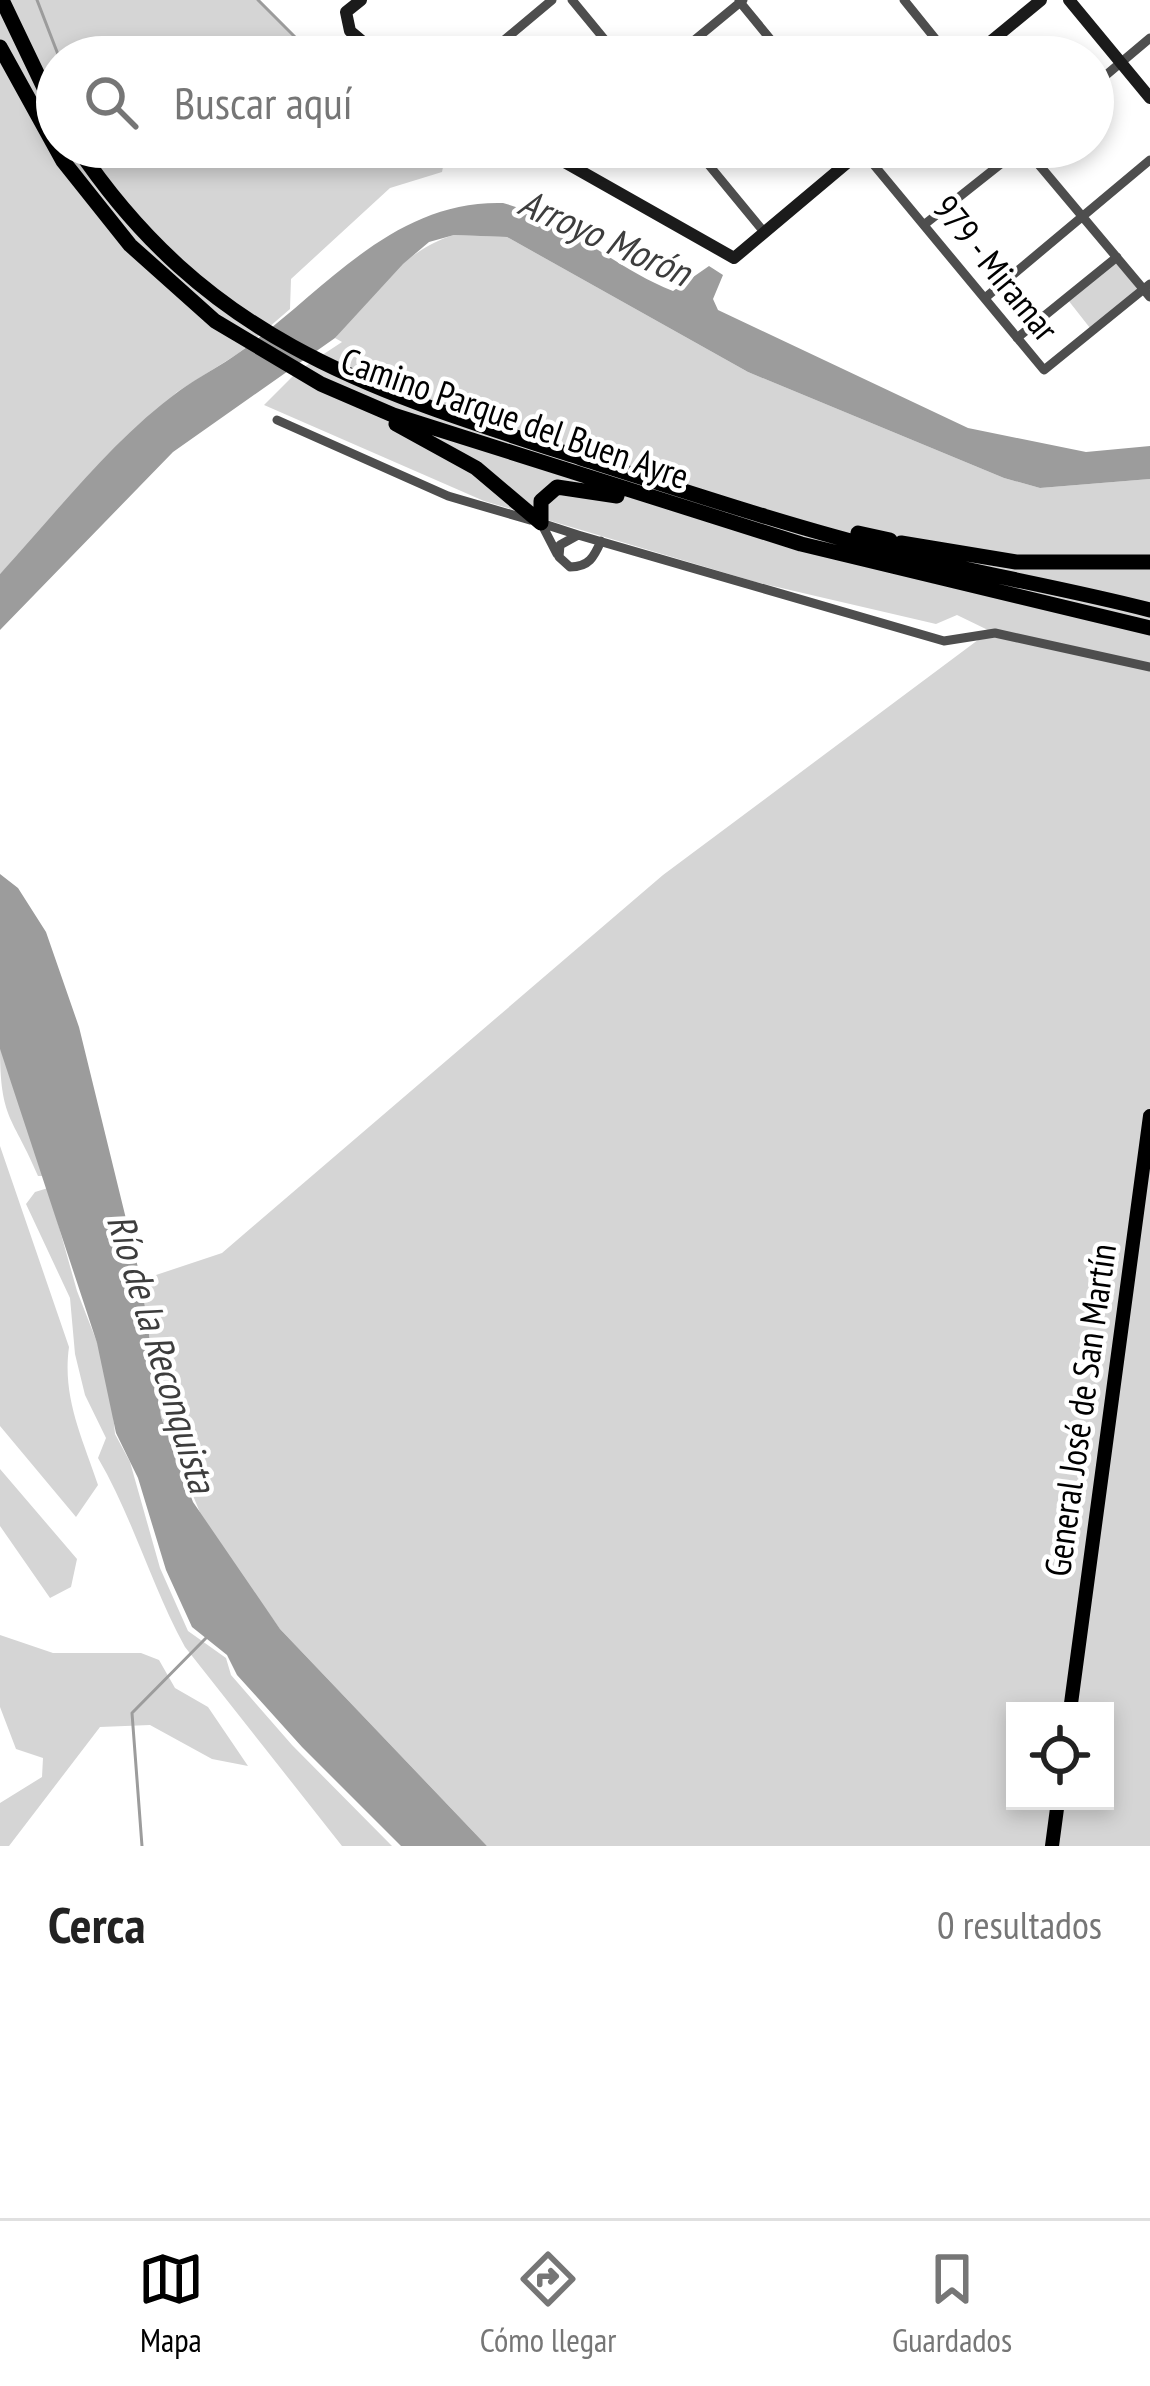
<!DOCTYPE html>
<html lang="es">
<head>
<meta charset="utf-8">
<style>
	:root { --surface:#fff; --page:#f2f2f2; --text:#222; --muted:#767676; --line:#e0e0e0; --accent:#000 }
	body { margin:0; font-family:"PT Sans Narrow",sans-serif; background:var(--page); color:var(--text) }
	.controls { position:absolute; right:36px; bottom:36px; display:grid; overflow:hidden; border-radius:0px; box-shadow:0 6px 18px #0003 }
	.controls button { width:108px; height:108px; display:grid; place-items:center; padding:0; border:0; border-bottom:3px solid var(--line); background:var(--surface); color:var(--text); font:60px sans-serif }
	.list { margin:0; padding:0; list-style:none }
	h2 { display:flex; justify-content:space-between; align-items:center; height:156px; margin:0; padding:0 48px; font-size:51px }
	h2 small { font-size:39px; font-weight:400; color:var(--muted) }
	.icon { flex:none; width:66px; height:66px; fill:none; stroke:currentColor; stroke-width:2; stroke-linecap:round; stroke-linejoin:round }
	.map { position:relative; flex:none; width:1150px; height:1846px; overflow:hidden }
	.search { position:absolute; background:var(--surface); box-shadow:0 6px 18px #0003; left:36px; right:36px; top:36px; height:132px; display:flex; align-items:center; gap:30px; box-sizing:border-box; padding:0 42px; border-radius:66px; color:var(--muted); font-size:45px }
	.sheet { height:372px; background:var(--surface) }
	nav { display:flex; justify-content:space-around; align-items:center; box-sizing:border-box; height:168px; border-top:3px solid var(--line); background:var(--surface); font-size:33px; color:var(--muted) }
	nav a { display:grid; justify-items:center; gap:6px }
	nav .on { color:var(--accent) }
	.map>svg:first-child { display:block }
</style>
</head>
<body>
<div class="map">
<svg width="1150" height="1846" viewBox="0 0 1150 1846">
	<rect width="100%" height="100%" fill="#fff"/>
	<path fill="#d5d5d5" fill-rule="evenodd" d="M0,0H258L315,57H57V147H447L442,172L390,188L291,279L290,309L239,353L177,392L0,574Z
		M454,235L507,237L748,372L1004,478L1040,488L1150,479V1846H487L280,1629L205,1525L161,1417L141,1280L222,1253L663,875L990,631L957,615L936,624L756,582L484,501L264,405L298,371L342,342L335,338C368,298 403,250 454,235ZM1015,1711H1105V1801H1015Z
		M1116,262L1138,290L1090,328L1068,300Z
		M0,1048L47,1176H38C13,1116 0,1121 0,1048Z
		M0,1146L69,1347C62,1397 82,1437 98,1485L76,1517L0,1426Z
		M48,1188L77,1291L109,1373L115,1434L130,1462L160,1568L188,1631L226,1658L231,1675L292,1745L392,1846H342L185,1647C151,1585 133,1518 98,1458L106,1438L85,1395L75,1354L70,1298L26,1204L35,1192Z
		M0,1469L77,1559L71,1587L50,1598L0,1526Z
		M0,1635L53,1653H141L159,1660L175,1688L208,1707L248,1766L212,1759L150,1725L100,1727L9,1846H0V1803L42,1777L43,1758L16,1749L0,1707Z"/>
	<path fill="#9c9c9c" d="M503,203C568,220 612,267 673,291L709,266L723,275L713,299L718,310L968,428L1086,452L1150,446V479L1040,488L1004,478L748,372L507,237L454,235L429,242L403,264L335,338L173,452L0,630V574C57,512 111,441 179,391C198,377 221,366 240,352C324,292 392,200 503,203Z
		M0,874L18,888L46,932L79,1027L141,1280L161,1417L193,1502L280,1629L487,1846H401L302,1747L237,1675L227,1655L192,1627L166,1570L138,1478L116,1433L97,1343L0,1049Z"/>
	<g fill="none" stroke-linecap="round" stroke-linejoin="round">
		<path stroke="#9c9c9c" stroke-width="3" d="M37,0L59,57
			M258,0L315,57
			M142,1846L132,1713L207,1637"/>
		<path stroke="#4e4e4e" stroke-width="9" d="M572,0L619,57
			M904,0L950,57
			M739,1L785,57
			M484,57L552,0
			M674,57L743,0
			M1093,86L1150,38
			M694,147L764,232
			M859,147L1044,370L1150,284
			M1024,147L1150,297
			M925,224L1022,147
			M985,298L1150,160
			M1017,338L1117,257
			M277,420L448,496L530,520
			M601,541C594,557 589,567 570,567L559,557L560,545L578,535L944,641L995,633L1150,667
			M557,554L541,523L578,535"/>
		<path stroke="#1b1b1b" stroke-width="12" d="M361,0L346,12L350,31L381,57
			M1069,0L1150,98
			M972,57L1041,0
			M538,147L734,258L866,147"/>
		<path stroke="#000" stroke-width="14" d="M1070,1711L1150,1116
			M1052,1846L1058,1801"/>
		<path stroke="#000" stroke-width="15" d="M2,0L57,115
			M0,47L63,161L130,245L215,321L321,384L393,415L801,544L1150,628
			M77,147C208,342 370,390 581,458C685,491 788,526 893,552C978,574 1065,588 1150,610
			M396,424L476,468L541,523
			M541,523V501L557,487L617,496
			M858,533L890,540
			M901,543L1016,562H1150"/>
	</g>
	<g text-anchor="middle" stroke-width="9" stroke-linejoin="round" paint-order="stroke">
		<g font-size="36" fill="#000" stroke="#fff">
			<text transform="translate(996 268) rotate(51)" y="13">979 - Miramar</text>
			<text transform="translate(515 418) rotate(19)" y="13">Camino Parque del Buen Ayre</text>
			<text transform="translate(1080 1410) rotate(-82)" y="13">General José de San Martín</text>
		</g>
		<g font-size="39" font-style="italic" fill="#3d3d3d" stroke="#fff">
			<text transform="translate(605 237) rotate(24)" y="14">Arroyo Morón</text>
			<text transform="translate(162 1353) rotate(73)" y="14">Río de la Reconquista</text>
		</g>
	</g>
</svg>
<div class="controls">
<button><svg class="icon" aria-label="locate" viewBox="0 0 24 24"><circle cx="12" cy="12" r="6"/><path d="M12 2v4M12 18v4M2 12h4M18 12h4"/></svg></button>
</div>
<div class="search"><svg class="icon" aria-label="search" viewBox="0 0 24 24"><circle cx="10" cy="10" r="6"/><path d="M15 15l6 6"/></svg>Buscar aquí</div>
</div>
<section class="sheet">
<h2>Cerca<small>0 resultados</small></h2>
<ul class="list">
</ul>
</section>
<nav>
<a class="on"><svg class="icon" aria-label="map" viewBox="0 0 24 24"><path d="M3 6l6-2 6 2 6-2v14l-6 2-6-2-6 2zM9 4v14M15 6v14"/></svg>Mapa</a>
<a><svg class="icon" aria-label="directions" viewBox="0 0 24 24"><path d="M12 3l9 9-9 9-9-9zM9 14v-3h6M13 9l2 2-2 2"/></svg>Cómo llegar</a>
<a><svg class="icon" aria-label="saved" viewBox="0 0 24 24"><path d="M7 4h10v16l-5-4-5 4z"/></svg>Guardados</a>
</nav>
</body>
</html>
